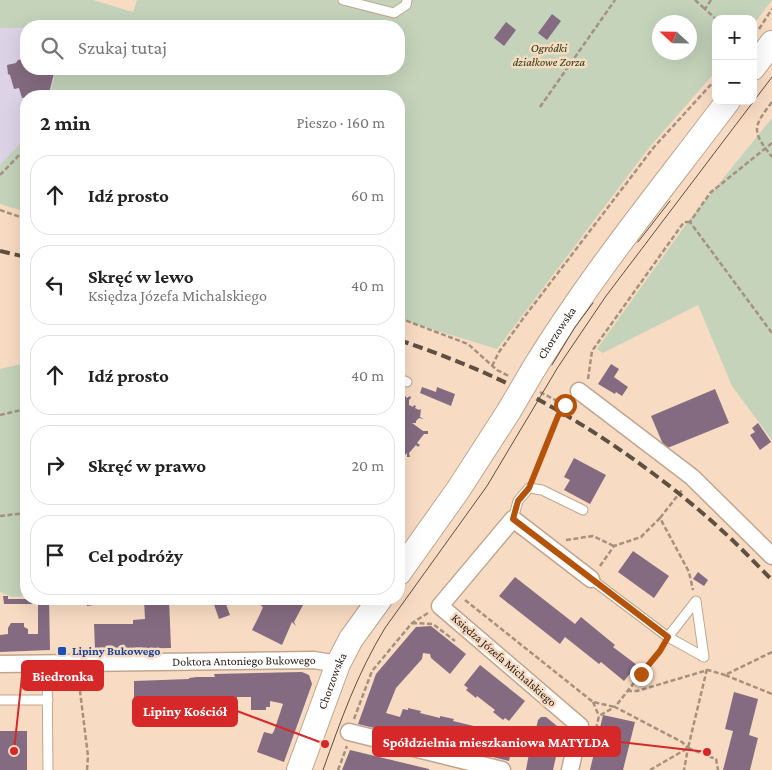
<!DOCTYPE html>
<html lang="pl">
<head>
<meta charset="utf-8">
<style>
	:root { --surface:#fff; --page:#f6f6f6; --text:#222; --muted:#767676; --line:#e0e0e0 }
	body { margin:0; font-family:"Crimson Pro",serif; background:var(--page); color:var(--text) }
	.controls { position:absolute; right:15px; top:15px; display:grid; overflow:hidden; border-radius:10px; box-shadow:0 5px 20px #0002 }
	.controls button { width:45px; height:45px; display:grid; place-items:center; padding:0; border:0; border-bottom:1px solid var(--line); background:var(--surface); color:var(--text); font:25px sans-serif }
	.compass { position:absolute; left:652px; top:15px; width:45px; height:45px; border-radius:50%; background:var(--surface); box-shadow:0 5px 20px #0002; rotate:292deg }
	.stop { position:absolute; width:15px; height:15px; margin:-11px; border:4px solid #b45309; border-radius:50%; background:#fff }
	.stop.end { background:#b45309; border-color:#fff; box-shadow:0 1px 5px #0008 }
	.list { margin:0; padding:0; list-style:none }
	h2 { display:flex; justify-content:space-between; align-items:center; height:65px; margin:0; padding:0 20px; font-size:21px }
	h2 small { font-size:16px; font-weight:400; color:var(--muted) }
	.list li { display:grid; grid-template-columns:32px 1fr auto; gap:15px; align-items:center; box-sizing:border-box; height:80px; margin:0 10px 10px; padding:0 10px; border:1px solid var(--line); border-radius:20px }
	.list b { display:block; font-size:19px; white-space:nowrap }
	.list p { margin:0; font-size:16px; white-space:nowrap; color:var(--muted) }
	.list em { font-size:16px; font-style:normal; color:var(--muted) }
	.icon { flex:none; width:28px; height:28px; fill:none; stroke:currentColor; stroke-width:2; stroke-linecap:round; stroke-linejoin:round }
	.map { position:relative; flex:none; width:772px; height:770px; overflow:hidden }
	.search { position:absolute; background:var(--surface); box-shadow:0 5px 20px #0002; left:20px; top:20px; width:385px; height:55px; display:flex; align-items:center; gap:12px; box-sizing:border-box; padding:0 18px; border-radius:20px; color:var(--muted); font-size:19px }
	.panel { position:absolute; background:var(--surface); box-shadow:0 5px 20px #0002; left:20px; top:90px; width:385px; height:515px; border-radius:20px }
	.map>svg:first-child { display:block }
</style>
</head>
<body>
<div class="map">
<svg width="772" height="770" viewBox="0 0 772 770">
	<rect width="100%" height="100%" fill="#f8dbc3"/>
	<path fill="#ddd3e7" d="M0,28H26V69H56L50,96H26V137L0,165Z"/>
	<path fill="#c4d3ba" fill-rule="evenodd" d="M0,0H93L133,12L137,0H772L753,25V19H716V71L648,149L497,349L399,319V96H50L56,69H399V26L0,28ZM660,22H690V52H660Z
		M772,118V440L732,386L698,305L603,353L597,349L687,223Z
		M26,137V212L0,204V165Z
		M26,363V596L12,597L0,592V369Z"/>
	<path fill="#846b81" d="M552,14L561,21L547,40L538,33Z
		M506,22L516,30L504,46L494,38Z
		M26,59V69H55L49,93L22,98L19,88L14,89L10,75L8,74L7,65L16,63L18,60Z
		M611,364L619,369L614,377L628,387L622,396L616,392L615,394L598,384Z
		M422,387L436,392L437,387L455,394L451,406L420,393Z
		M715,389L729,423L665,449L651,416Z
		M401,391L407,398L410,396L411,398L409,400V405L413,407L414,405L416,406L415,408L419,410L421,409L420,417L424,419L419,418L416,421V423H412L423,431H428V434H424L417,443L420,445L418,447L416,445L409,453L410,457H407V453L405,455L399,452V394Z
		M758,423L771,442L760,450L750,435L755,432L752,428Z
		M574,458L606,475L590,504L564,490L570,480L564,477Z
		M633,551L669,576L654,598L618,572Z
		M698,572L708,580L704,586L693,579Z
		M515,577L575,624L581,617L615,645L613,647L637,665L624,681L601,662L599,664L565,637L560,644L499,596Z
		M3,596H8V599H49L50,650L0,652V635L8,634V628L11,623H24V627L28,629V634H38V604H4Z
		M85,599H100L101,600L93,601V605L87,606Z
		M144,599H169L171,648L95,649L94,624H133V620L145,619Z
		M212,599H224L230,615L219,619Z
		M266,599H302L299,605H303L294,622L296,626L292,622L282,645L252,630L260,614L263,607L261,606Z
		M431,626L466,654L450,674L431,658L430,654L423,653L422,659L396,688L386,713L400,717L403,709L408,710V708L421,711L420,713L440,718V716L454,719L453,721L515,736L509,761L358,724L376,674L416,627Z
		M480,665L525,701L509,721L505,718L503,720L493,712L495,710L477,696L476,698L466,690L468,688L464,685Z
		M302,672L309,675L312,684L284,762L257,752L264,732L272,734L274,731L283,704L280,703L270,701V707H266V710H251V697H237L238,713H215V706L190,705V709L142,710V715H134V681L189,679V678L197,677H215L214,674Z
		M734,692L758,699L749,735L758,738L750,770H723L733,731L725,729Z
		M603,715L635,722L623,770H590Z
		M541,717H546L562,730L553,770H526L531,742H533L538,720Z
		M0,731H27V770H0Z
		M350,750L429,769V770H342Z"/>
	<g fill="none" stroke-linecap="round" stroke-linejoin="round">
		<defs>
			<path id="lane" d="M343,0L394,13L406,5L407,0
				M399,379L407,382
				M513,519L518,501L529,488L542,490L583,510
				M591,579L668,637
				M696,601L704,657L668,637Z
				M47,663L48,770
				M0,700H48"/>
			<g id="street">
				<path d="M579,391L692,477L772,556"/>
				<path id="s1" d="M0,664L314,660L338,664"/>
				<path d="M349,732L502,770"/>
				<path d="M570,770L580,726L440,606L513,519L591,579"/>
			</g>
			<g id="secondary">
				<path d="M753,68L772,43"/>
				<path id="s2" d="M533,370C591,275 661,190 728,101"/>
				<path d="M399,573L458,490L509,411"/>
				<path id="s3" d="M299,770L338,664L351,639L380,599"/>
			</g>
		</defs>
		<use href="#lane" stroke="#c1a58e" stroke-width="11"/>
		<use href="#street" stroke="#c1a58e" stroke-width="19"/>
		<use href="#secondary" stroke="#c1a58e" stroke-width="26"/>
		<path stroke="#a6917e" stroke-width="2.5" stroke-dasharray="5 2.5" stroke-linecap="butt" d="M695,0L705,9
			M711,0L705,9L716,19
			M759,29L772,9
			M772,102C752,128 752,131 772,157
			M540,107L615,0
			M772,143L710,193L690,222L772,333
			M0,175L26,148
			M0,210L26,219
			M399,318L468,344L497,370L509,376
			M492,366L499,352L525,316L654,147L716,79
			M588,379L592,351L684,222H690
			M540,392L565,405
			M0,415L26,409
			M533,477L558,416L568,401
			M0,516L26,513
			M660,518L682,490
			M566,540L593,536L614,546
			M600,566L614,546L641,537L660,518L689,572L693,590
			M465,600L593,702L615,707
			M412,623L433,624L455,641
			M662,647L615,707L682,742L688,748L684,770
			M772,652L725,675L772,694
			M61,678L80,691L88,756L87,770
			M627,691H637L708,670L725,675
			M593,702L599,716
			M354,719L372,671L412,623L428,613
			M596,729L599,716L613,708
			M688,748L716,759L718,770
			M338,770L347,746
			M650,770L688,748L707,669"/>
		<use href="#lane" stroke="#fff" stroke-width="9"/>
		<use href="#street" stroke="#fff" stroke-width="16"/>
		<use href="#secondary" stroke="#fff" stroke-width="24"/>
		<path stroke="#5e4f41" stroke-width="1" d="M638,242L670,201
			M552,365L575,327L593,303
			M323,770C341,720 357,674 385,628L487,486L558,367L606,296L772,77"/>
		<path stroke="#5e4f41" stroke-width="4" stroke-dasharray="10 5" stroke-linecap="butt" d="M0,251L26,257
			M399,340C443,355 487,372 528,394C597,430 673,484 729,537C744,551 758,566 772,580"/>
		<defs>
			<path id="secondary-bridge" d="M509,411L533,370"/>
		</defs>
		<use href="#secondary-bridge" stroke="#c1a58e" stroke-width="26" stroke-linecap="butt"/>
		<use href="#secondary-bridge" stroke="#fff" stroke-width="24"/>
	</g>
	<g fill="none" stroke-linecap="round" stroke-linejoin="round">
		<path stroke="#b45309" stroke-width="6" d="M565,405L558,416L529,488L518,501L513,519L668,637L660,651L641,674"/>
	</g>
	<rect fill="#1a4fb4" stroke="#f8dbc3" stroke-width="2" x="57" y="646" width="10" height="10" rx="2.5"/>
	<g text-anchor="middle" stroke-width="5" stroke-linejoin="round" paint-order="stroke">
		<g font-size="12" font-style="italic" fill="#1f3507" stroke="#f8dbc3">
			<text x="549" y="52">Ogródki<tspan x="549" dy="14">działkowe Zorza</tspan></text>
		</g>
		<g font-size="12" fill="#231910" stroke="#f8dbc3">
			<text dy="4" stroke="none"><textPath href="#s2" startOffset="44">Chorzowska</textPath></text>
			<text transform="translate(504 660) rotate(41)" y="4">Księdza Józefa Michalskiego</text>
			<text dy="4" stroke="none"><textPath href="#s1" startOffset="244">Doktora Antoniego Bukowego</textPath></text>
			<text dy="4" stroke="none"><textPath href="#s3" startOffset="95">Chorzowska</textPath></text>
		</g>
		<g font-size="12" font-weight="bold" fill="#164399" stroke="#f8dbc3" text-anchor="start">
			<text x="72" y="655">Lipiny Bukowego</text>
		</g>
	</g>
	<path fill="none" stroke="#d62828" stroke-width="2" d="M14 751L22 676M325 744L237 711M707 752L620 742"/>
	<g fill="#d62828" stroke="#f8dbc3" stroke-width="2">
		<circle cx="14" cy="751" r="5"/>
		<circle cx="325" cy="744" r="5"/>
		<circle cx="707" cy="752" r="5"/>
	</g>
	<g fill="#d62828" stroke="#d62828" stroke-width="2">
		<rect x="22" y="661" width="81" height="29" rx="5"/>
		<rect x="133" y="697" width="104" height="29" rx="5"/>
		<rect x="373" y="727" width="247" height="29" rx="5"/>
	</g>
	<g font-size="14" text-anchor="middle" font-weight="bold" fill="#fff">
		<text x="63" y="681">Biedronka</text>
		<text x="185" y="716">Lipiny Kościół</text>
		<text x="496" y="747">Spółdzielnia mieszkaniowa MATYLDA</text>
	</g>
</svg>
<div class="controls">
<button>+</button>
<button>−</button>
</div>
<svg class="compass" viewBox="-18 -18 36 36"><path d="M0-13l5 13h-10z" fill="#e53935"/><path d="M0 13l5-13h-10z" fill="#767676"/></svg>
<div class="stop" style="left:565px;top:405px"></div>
<div class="stop end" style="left:641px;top:674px"></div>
<div class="search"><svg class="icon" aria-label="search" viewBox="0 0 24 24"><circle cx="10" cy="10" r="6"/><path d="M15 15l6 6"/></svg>Szukaj tutaj</div>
<section class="panel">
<h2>2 min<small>Pieszo · 160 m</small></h2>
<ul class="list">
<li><svg class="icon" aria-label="ahead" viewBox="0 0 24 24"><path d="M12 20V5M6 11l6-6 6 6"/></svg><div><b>Idź prosto</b></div><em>60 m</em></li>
<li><svg class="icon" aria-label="left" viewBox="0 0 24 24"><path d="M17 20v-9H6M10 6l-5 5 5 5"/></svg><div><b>Skręć w lewo</b><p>Księdza Józefa Michalskiego</p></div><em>40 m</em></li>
<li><svg class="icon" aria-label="ahead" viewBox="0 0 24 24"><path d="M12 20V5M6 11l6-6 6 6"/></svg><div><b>Idź prosto</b></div><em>40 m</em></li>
<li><svg class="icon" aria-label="right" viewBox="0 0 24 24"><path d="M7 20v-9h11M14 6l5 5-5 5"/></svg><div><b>Skręć w prawo</b></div><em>20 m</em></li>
<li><svg class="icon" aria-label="arrive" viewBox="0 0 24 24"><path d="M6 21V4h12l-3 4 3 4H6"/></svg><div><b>Cel podróży</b></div></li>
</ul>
</section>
</div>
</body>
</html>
